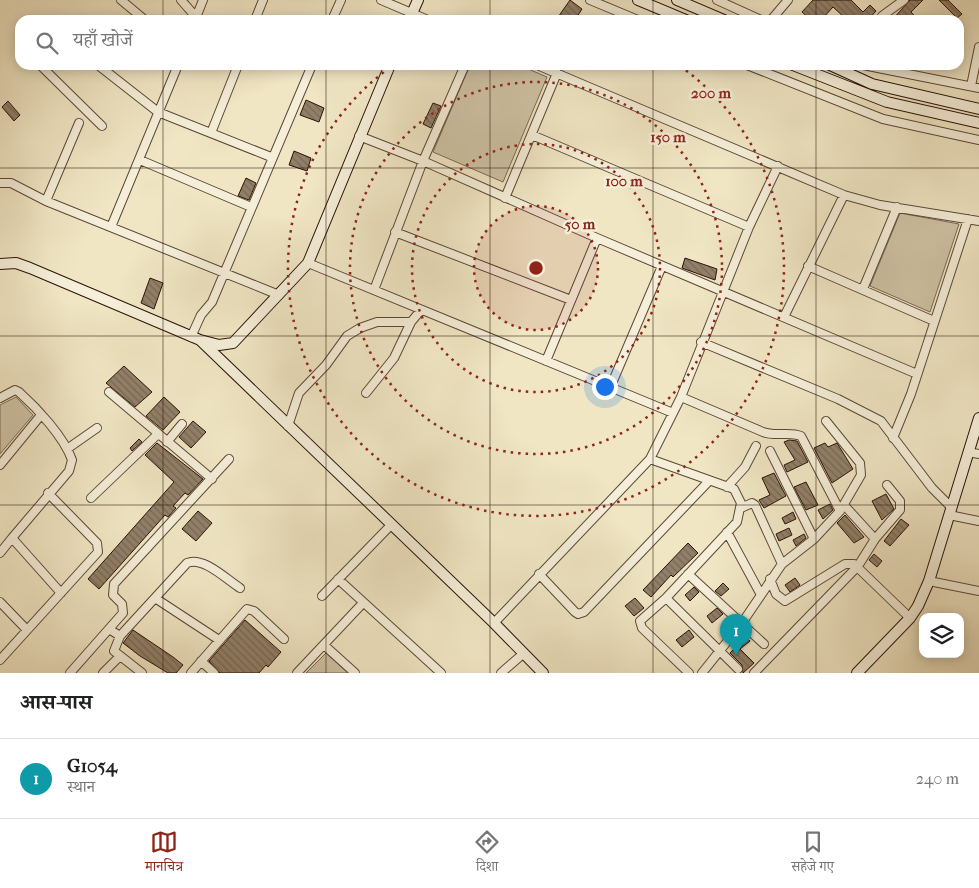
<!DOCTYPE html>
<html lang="hi">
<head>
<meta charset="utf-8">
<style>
	:root { --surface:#fff; --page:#f2f2f2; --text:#202124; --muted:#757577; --line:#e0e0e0; --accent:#8f2418 }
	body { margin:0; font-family:"IM FELL French Canon","Noto Serif Devanagari",serif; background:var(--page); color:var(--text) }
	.controls { position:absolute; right:15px; bottom:15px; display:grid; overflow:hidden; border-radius:10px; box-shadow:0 2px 12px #0003 }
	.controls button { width:45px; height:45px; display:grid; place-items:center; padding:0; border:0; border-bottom:1px solid var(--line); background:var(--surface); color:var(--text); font:25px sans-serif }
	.you { position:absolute; left:604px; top:386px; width:18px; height:18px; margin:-12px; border:4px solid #fff; border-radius:50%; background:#1a73e8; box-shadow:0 0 0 8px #1a73e833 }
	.badge { display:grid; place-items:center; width:32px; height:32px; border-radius:50%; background:var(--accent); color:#fff; font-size:16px; font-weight:700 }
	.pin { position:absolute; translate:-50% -41px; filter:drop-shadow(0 1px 2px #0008) }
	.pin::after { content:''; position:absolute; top:26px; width:18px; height:15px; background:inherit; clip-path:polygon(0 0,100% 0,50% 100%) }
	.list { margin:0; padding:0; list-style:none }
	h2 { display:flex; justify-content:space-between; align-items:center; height:65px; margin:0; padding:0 20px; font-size:21px }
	h2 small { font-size:16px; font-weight:400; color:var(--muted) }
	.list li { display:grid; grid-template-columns:32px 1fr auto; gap:15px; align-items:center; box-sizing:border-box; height:80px; padding:0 20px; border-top:1px solid var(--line) }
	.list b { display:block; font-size:19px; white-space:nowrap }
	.list p { margin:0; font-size:16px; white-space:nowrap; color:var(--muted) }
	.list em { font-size:16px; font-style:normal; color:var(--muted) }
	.icon { flex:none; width:28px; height:28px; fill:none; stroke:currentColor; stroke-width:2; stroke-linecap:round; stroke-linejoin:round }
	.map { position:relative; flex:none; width:979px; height:673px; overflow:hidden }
	.search { position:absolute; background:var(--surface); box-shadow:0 2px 12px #0003; left:15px; right:15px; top:15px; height:55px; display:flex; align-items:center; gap:12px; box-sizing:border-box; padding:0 18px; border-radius:15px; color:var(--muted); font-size:19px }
	.sheet { height:145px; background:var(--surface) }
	nav { display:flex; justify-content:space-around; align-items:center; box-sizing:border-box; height:70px; border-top:1px solid var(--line); background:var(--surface); font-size:14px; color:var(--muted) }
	nav a { display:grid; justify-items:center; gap:2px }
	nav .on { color:var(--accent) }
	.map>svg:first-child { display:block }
</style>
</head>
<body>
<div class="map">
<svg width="979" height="673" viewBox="0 0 979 673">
	<defs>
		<pattern id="building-back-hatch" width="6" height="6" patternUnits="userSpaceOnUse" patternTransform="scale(1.25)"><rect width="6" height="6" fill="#918069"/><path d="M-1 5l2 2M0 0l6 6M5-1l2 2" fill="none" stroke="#776754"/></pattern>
	</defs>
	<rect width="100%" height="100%" fill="#f0e6c4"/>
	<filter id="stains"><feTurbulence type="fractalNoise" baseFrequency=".004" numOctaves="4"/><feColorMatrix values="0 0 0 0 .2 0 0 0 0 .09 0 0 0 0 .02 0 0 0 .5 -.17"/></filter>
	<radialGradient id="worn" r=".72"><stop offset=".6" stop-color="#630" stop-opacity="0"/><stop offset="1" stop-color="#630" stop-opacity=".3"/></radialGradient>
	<path fill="#cec2a4" stroke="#7c6a56" d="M470,65H519L547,77L503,182L433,152Z
		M900,213L959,224L930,312L870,286Z
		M16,397L33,415L0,454V405Z
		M326,653L348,673H306Z"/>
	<path fill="url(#building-back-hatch)" stroke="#2a1207" d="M570,0L582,9L575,20H556Z
		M813,0H851L863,12L870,5L876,11L868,20H851L846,15L844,17L833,7L823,18L820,15L814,20H811L802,12Z
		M910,0H923L911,12L918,20H892Z
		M939,0H948L962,14L957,18Z
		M306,100L324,108L319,122L300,115Z
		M8,101L20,115L14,121L2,107Z
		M433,103L441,106L431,128L423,124Z
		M294,151L311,158L307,171L289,165Z
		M246,178L256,183L249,200L238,196Z
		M685,258L717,269L715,280L682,268Z
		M150,278L163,283L154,309L141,303Z
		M124,366L152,392L135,407L106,383Z
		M164,397L180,412L163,430L146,416Z
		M193,421L206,432L191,448L179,437Z
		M139,439L142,442L132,451L130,448Z
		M789,440L797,441L808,462L787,472L784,465L795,460L784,442Z
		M157,443L203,479L188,495L185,493L173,506L176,508L168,517L165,515L99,589L88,579L174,482L145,455Z
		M825,443L828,447L837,443L853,469L832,483L814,448Z
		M774,473L786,496L764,508L759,500L770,495L762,478Z
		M806,482L818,505L806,510L794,487Z
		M886,494L894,509L882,520L872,501Z
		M830,504L833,510L823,519L818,510Z
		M198,511L212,523L196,541L182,529Z
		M793,512L796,519L785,524L782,518Z
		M845,515L864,537L854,543L837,523Z
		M901,519L909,525L890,546L884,541Z
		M789,528L792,535L779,541L776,534Z
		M804,534L806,538L796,546L793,540Z
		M688,543L698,553L673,577L671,575L651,597L643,590Z
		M874,554L882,561L877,567L869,560Z
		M795,578L800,585L790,592L785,585Z
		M723,583L729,589L721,596L715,591Z
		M694,587L699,592L690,601L685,595Z
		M635,598L644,608L634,616L625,606Z
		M717,608L723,614L712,623L707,616Z
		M245,620L281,652L268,667L266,665L259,673H220L209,661Z
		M133,630L173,657L183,665L176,673H168L140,656L123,643Z
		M689,630L694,637L682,647L676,640Z
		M743,634L750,641L740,649L754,663L743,673L742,665L730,653L737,646L740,649L734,642Z"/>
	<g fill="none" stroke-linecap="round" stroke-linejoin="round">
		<defs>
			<path id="lane" d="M898,65L905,73"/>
			<path id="street" d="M121,0L145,20
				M181,0L196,17
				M381,0L428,20
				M590,0L638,20
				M717,0L761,20
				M882,16L904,0
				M195,20L203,0
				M255,20L263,0
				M332,20L341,0
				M771,20L788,0
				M40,65L102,126
				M98,65L158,112L271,157
				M537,65L844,195L880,205L979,221
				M747,65L883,119L979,140
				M863,65L979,88
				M971,86L979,47
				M211,133L238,65
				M532,135L749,227
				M359,136L423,161L597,238L917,374
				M140,160L251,207
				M0,183H11L46,201L279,295
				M505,198L557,73
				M46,201L79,123
				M111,227L178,65
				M395,232L571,300
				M308,263L673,413
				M808,266L934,321
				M863,289L897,207
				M374,290L423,161L465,65
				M784,317L844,195
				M191,337L201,315L212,302L312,65
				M701,342L838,399L881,421L932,488L951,507
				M546,361L597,238
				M610,388L662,266
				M109,392L212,479
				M366,393L394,358L411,322
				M681,397L763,432C776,437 789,431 801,436L840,511
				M0,398L15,390L19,392C37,408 64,437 72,460L69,471L12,538L61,593
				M288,426L299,393L326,365L347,336L360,328L377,322H411L421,310
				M893,438L911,394L968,219
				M167,442L182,424
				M67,449L97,428
				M770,451L814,539
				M968,452L979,454
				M650,459L734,489L741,503L737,522L666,598L640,621L642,628L689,673
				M0,465L41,415
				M727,487L745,467L756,446
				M91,498L158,434
				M844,505L875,539
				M741,508L752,503L755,505L782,564
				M949,515L979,521
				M727,532L760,593
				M0,553L12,538
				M539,574L575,612L578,614L584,612L709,481
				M688,574L764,644
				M338,579L441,673
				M770,579L776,594L785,601L845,564H854L910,618
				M929,581L979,591
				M322,596L391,525
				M155,598L219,640
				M666,598L738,669
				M0,602L27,630
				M494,623L650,459L681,397L749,227L778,166
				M109,629L120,636L187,563C203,556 226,579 240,588
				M120,636L114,651L142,673
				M324,645L355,673
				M0,660L98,552L97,543L48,493
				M201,661L214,673
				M70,673L123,613L122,604L113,595L114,584L229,459
				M103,673L119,657
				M191,673L247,609L254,611L284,639
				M297,673L363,603
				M501,673L524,653
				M702,673L742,623L782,564L814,539L840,511L861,475L860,463L826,421
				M754,673L858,566L875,539L900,510V501L887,485"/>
			<path id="secondary" d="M638,0L686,20
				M677,0L724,20
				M409,20L418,0
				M793,65L887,102L979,123
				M830,65L872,84L979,109
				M0,264L16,263L30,268L200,340L219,345L233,343L308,263L390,65
				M201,341L494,623L543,673
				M857,673L910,618L918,606L929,581L979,418"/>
		</defs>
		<use href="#lane" stroke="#5c4736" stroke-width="6"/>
		<use href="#street" stroke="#5c4736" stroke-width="10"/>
		<use href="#secondary" stroke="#2a1207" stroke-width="12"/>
		<use href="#lane" stroke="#f5efd9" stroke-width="4"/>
		<use href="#street" stroke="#f5efd9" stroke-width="8"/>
		<use href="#secondary" stroke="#f5efd9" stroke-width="10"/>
	</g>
	<path fill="none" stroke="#2a1207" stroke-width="1" stroke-opacity="0.55" d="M163,0V20M326,0V20M490,0V20M653,0V20M816,0V20M163,65V673M326,65V673M490,65V673M653,65V673M816,65V673M0,168H979M0,336H979M0,505H979"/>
	<circle cx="536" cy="268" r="62" fill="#8f2418" fill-opacity=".12"/>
	<g fill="none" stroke="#8f2418" stroke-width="2.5" stroke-dasharray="2.5 5">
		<circle cx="536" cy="268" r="62"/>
		<circle cx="536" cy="268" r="124"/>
		<circle cx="536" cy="268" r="186"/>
		<path d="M680 66A248 248 0 1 1 392 66"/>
	</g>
	<circle cx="536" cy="268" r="8" fill="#8f2418" stroke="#f5efd9" stroke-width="2.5"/>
	<g font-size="15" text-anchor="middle" font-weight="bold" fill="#8f2418" stroke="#f5efd9" stroke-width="5" stroke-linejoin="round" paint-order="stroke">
		<text x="711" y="98">200 m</text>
		<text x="668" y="142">150 m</text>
		<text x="624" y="186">100 m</text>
		<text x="580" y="229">50 m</text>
	</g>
	<rect width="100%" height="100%" filter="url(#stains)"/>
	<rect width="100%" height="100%" fill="url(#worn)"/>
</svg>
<div class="controls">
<button><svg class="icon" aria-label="layers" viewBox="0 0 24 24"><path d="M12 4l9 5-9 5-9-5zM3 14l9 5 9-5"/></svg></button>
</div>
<div class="you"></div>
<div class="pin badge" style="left:736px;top:655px;background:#0f9aa8">1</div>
<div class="search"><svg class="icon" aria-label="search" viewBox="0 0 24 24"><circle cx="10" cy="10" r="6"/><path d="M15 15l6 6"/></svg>यहाँ खोजें</div>
</div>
<section class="sheet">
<h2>आस-पास<small></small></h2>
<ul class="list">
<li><span class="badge" style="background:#0f9aa8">1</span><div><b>G1054</b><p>स्थान</p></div><em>240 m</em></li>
</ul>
</section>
<nav>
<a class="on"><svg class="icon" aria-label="map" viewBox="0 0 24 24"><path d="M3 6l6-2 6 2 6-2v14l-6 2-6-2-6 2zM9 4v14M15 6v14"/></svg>मानचित्र</a>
<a><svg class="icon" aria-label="directions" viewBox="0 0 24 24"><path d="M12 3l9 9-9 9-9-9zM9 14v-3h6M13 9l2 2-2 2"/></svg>दिशा</a>
<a><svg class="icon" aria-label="saved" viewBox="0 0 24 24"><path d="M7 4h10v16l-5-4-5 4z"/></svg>सहेजे गए</a>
</nav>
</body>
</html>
